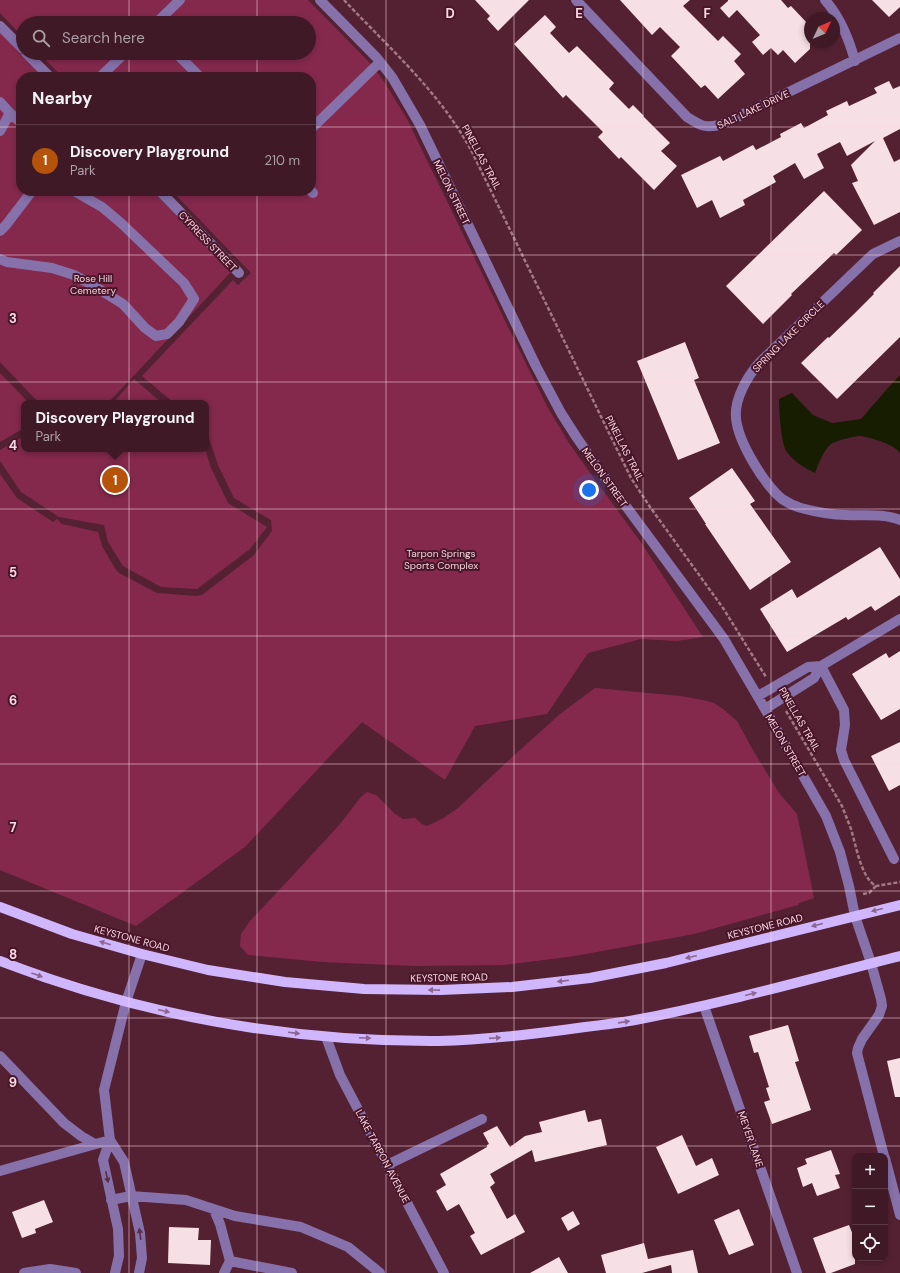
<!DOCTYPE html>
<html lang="en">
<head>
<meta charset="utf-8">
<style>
	:root { --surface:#3f1926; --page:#4a2632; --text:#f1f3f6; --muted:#ada0a7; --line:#583843; --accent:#b45309 }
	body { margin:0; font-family:"DM Sans",sans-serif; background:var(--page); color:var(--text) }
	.controls { position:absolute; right:12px; bottom:12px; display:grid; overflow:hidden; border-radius:8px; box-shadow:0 2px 6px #0003 }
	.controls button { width:36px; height:36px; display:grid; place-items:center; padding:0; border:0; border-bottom:1px solid var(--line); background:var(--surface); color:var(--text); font:20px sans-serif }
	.compass { position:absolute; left:804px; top:12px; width:36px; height:36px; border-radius:50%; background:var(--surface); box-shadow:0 2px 6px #0003; rotate:46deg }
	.you { position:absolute; left:589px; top:490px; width:14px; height:14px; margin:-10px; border:3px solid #fff; border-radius:50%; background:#1a73e8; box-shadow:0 0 0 6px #1a73e833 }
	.badge { display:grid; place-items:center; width:26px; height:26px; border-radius:50%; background:var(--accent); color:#fff; font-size:13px; font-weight:700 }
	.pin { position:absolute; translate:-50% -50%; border:2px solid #fff; box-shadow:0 1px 4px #0006 }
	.popup { position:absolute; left:21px; top:400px; width:188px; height:52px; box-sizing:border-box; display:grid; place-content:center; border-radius:8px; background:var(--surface); filter:drop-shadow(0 1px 3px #0005); font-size:13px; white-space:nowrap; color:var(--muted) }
	.popup b { font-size:15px; color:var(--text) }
	.popup::after { content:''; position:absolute; left:50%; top:100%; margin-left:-8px; border:8px solid transparent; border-top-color:var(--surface) }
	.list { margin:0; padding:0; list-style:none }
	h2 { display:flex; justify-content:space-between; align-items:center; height:52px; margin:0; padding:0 16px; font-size:17px }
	h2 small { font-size:13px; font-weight:400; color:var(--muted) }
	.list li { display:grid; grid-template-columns:26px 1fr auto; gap:12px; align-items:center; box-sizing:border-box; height:72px; padding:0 16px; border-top:1px solid var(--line) }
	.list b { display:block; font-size:15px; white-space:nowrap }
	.list p { margin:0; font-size:13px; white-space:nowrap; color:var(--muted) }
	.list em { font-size:13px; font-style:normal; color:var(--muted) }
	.icon { flex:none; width:22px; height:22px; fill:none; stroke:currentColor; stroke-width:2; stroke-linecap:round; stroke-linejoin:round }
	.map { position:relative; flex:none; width:900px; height:1273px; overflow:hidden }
	.search { position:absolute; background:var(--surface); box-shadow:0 2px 6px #0003; left:16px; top:16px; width:300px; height:44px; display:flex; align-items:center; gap:10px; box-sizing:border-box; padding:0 14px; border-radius:22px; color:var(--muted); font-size:15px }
	.panel { position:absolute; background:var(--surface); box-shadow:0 2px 6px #0003; left:16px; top:72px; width:300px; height:124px; border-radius:16px }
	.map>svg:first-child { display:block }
</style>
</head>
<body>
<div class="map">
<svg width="900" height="1273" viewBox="0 0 900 1273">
	<rect width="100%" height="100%" fill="#542133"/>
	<path fill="#85294c" d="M0,0H308L371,64L385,83L407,119L529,370L548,408L569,443L593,477L640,541L703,637L677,641L641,639L588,653L547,714L475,726L445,780L362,722L245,847L136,926L0,870V474L17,498L53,522L57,519L62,524L98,532L102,546L116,570L119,573L157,593L196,596L202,595L254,555L272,531L271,520L234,498L218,465L208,435L206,432V403H174L142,376L233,280L238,285L251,273L172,191H311V77H62L39,53H309V23H23V37L0,13Z
		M0,29L46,77H21V191H154L231,272L108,403H39L0,362Z
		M0,373L29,403H24V428L0,442Z
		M134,379L162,403H113Z
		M24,436V449H205L211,468L228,503L267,527L250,549L197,589L161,587L123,566L108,542L104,525L59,517L21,492L0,461V450Z
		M595,688L680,696L703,700L714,703L723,709L737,721L754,752L779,793L797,814L814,898L799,903L798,905L694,934L575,956L503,965L415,966L322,962L248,955L240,946L241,934L250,921L296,872L340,824L361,797L367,792L376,795L394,813L403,819L415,818L422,824L427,826L442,819L458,808L509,760L560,714Z"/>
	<path fill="#171d00" d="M900,375V453C894,444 872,438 861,436C857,435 835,441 831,444C823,451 819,463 815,473C805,468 794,462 787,452C781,445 779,410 779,399L792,393L813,415L832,423L861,419L887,389Z"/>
	<path fill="#f7e0e5" d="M475,0H529L498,31L487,19L490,16Z
		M620,0H690L683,6L718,41L723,36L741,54L734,61L745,74L718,99L705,85L701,88L671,56L680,47L660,27L652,35Z
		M728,0H781L788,8L791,6L808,24L805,26L810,32V49L795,63L783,50L778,55L771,48L763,55L752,42L760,35L737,10L729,18L720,8L728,1Z
		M872,0H900V7L889,17Z
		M545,15L556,27L550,33L569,53L577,46L614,83L609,89L629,109L633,105L644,116H643L670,143L661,151L677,166L654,190L621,157L619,159L598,137L603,132L566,95L563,98L514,44Z
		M889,81L893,89L900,86V129L883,138L894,162L900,159V212L874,225L852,183L858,181L851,165L875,141L847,156L840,142L817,154L824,168L804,179L795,163L773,176L776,182L743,200L745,205L720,218L712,200L697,208L681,175L720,156L723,161L753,145L756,150L781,137L780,134L801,123L804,128L828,115L826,111L847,101L849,106L877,93L874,88Z
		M824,191L862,230L836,255L834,253L813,273L791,294L792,295L763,324L726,286Z
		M900,266V337L837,399L801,363L828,337L829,338L854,314L874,294L873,293Z
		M685,342L699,378L694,380L720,443L678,460L637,361Z
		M732,468L755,501L750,504L791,562L750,590L705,524H706L689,498Z
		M880,547L900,579V595L875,611L871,606L848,620L846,617L787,652L760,609L792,589L797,598Z
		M900,651V709L881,720L852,674L886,653L889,658Z
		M900,742V785L889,791L871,756Z
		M788,1025L799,1061L795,1062L811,1110L772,1124L764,1102L770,1100L766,1088L769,1087L758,1052L754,1053L749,1036Z
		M900,1058V1097H895L887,1061Z
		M585,1110L588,1122L601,1119L607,1145L535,1162L532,1150L490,1174L495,1183L490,1187L507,1219L515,1214L525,1232L481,1255L470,1236L475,1233L459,1204L447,1211L436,1191L446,1185L440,1174L487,1147V1145L489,1144L483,1133L497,1126L510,1147L525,1136L542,1132L539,1122Z
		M682,1135L696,1166L712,1158L719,1175L678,1194L656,1147Z
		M831,1150L840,1174L835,1175L840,1188L817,1196L812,1183L803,1187L797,1168L807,1164L805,1159Z
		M44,1200L53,1222L35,1229L36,1233L22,1238L12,1212Z
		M739,1209L754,1245L729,1255L714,1220Z
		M573,1211L580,1224L568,1231L561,1218Z
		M849,1225L855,1240V1264L831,1273H826L813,1238Z
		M169,1227L199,1228L198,1240H211L210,1265L168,1263Z
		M644,1243L648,1259L693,1250L698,1273H672L671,1265L642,1273H606L601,1255Z
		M559,1257L568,1273H530Z"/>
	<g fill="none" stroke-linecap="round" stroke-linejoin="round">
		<path stroke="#a37885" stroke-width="2.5" stroke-dasharray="4 2" stroke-linecap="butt" d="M344,0C390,49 442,94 473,154L631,478L650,507L723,608L766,677
			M786,711L842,806C845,814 848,821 851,829C856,845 861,878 876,886L900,882
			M863,894L869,893L876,886"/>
		<path stroke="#8671aa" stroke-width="10" d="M320,0L377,58L392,77L420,125L536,366L561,413L577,438L600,471L724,639L765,709L826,816L840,852L849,886L855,916L871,963L881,999L882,1006L879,1015L862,1039L858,1048L857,1053L884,1156
			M576,0L687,117C701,126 706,129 723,124L900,38
			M825,0C840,17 849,39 855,61
			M156,23L180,0
			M0,26L23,49
			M26,53L50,77
			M176,53L200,77
			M100,77L125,53
			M0,102L10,113L0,131
			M10,113L21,123
			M311,129L380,62
			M160,191L239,273
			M311,191L313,193
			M0,231L6,225L32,191
			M900,241L873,254L761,361C748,375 734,399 736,418C738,442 764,484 782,499C788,503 794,506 801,508C816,512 831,515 846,515C864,516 884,513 900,520
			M0,259L7,262L52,268L74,275L94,286L123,304L145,328L156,336L167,334L179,322L194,299L184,283L121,223L102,207L74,191
			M821,666L844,710L845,725L841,750L844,760L894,859
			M758,696L808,667L821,666L900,619
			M765,709L814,678L821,666
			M704,1006L797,1273
			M326,1037L340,1075L444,1273
			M0,1056L64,1123L81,1136L95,1144
			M110,1140L124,1162L140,1233L142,1258L139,1273
			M110,1140L103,1160L118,1229L119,1256L115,1273
			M885,1158L900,1215
			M387,1165L482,1119
			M0,1171L110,1140L104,1090L126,1002L142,954
			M111,1200L131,1196L186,1200L235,1216L301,1227L348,1247L380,1273
			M214,1210L220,1224L230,1261L224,1273
			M230,1261L292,1273
			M24,1273L50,1269L76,1273"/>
		<path stroke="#d0b7fd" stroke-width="10" d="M0,907L72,934L142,954L208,970L285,982L364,989L441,990L512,987L590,978L666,963L900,905
			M0,961C139,1015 289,1042 438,1041C487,1040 536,1034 585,1027C602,1025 619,1023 635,1020C725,1003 812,978 900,956"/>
	</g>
	<defs><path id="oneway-solid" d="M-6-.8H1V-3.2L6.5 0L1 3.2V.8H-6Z"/></defs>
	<g fill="#8c6693">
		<use href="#oneway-solid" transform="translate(877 910) rotate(166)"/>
		<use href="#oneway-solid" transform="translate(817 925) rotate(166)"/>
		<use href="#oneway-solid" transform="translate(105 943) rotate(-164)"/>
		<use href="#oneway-solid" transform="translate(691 957) rotate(166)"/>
		<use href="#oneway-solid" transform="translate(37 975) rotate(20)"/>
		<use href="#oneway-solid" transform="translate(563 981) rotate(173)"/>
		<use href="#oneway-solid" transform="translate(434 990) rotate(-179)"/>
		<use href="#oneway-solid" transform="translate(751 994) rotate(-14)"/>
		<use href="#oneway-solid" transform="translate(164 1011) rotate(13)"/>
		<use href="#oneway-solid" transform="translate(624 1022) rotate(-8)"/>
		<use href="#oneway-solid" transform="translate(294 1033) rotate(7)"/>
		<use href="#oneway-solid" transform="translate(365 1038) rotate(2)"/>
		<use href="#oneway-solid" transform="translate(495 1038) rotate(-4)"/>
	</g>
	<g fill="#582d49">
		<use href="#oneway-solid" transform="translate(107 1177) rotate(78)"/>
		<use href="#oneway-solid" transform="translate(140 1234) rotate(-98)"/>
	</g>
	<path fill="none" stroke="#fbd9e2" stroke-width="1" stroke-opacity="0.55" d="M129,0V23M257,0V23M386,0V1273M514,0V1273M643,0V1273M771,0V1273M129,53V77M257,53V77M0,127H21M311,127H900M129,191V1273M257,191V1273M0,255H900M0,382H900M0,509H900M0,636H900M0,764H900M0,891H900M0,1018H900M0,1146H900"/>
	<g text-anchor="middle" stroke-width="4" stroke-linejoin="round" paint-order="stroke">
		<g font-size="10" fill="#fbd9e2" stroke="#491629">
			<text transform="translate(753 109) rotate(-25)" y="4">SALT LAKE DRIVE</text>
			<text transform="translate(482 157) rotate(62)" y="4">PINELLAS TRAIL</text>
			<text transform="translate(452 192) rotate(64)" y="4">MELON STREET</text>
			<text transform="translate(208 241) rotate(46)" y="4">CYPRESS STREET</text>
			<text transform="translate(788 336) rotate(-45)" y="4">SPRING LAKE CIRCLE</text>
			<text transform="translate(625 448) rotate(63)" y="4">PINELLAS TRAIL</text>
			<text transform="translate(605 477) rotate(54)" y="4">MELON STREET</text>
			<text transform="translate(800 719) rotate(60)" y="4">PINELLAS TRAIL</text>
			<text transform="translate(786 745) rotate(60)" y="4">MELON STREET</text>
			<text transform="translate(765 926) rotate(-14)" y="4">KEYSTONE ROAD</text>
			<text transform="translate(132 938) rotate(15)" y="4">KEYSTONE ROAD</text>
			<text transform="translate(449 977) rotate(-1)" y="4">KEYSTONE ROAD</text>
			<text transform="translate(751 1139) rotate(71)" y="4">MEYER LANE</text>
			<text transform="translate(383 1156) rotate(62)" y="4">LAKE TARPON AVENUE</text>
		</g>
		<g font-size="10" fill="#f0d3db" stroke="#491629">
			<text x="93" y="282">Rose Hill<tspan x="93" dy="12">Cemetery</tspan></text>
			<text x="441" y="557">Tarpon Springs<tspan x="441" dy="12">Sports Complex</tspan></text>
		</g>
	</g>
	<g font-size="13" text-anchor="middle" font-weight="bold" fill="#fbd9e2" stroke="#491629" stroke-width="4" stroke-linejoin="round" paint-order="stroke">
		<text x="450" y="18">D</text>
		<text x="579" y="18">E</text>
		<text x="707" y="18">F</text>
		<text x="13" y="323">3</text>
		<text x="13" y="450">4</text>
		<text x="13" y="577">5</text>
		<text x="13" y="705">6</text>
		<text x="13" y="832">7</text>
		<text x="13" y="959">8</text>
		<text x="13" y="1087">9</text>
	</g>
</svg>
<div class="controls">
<button>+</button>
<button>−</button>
<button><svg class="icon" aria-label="locate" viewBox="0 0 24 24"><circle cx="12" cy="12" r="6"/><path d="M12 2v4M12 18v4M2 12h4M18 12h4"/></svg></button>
</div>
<svg class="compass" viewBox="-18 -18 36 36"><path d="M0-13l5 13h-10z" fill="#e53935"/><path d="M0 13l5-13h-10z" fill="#ada0a7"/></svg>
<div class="you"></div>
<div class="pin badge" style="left:115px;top:480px">1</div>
<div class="popup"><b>Discovery Playground</b>Park</div>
<div class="search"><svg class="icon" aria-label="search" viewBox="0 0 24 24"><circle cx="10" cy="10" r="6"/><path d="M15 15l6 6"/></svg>Search here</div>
<section class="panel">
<h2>Nearby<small></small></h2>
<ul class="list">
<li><span class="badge">1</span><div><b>Discovery Playground</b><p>Park</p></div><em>210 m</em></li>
</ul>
</section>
</div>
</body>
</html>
